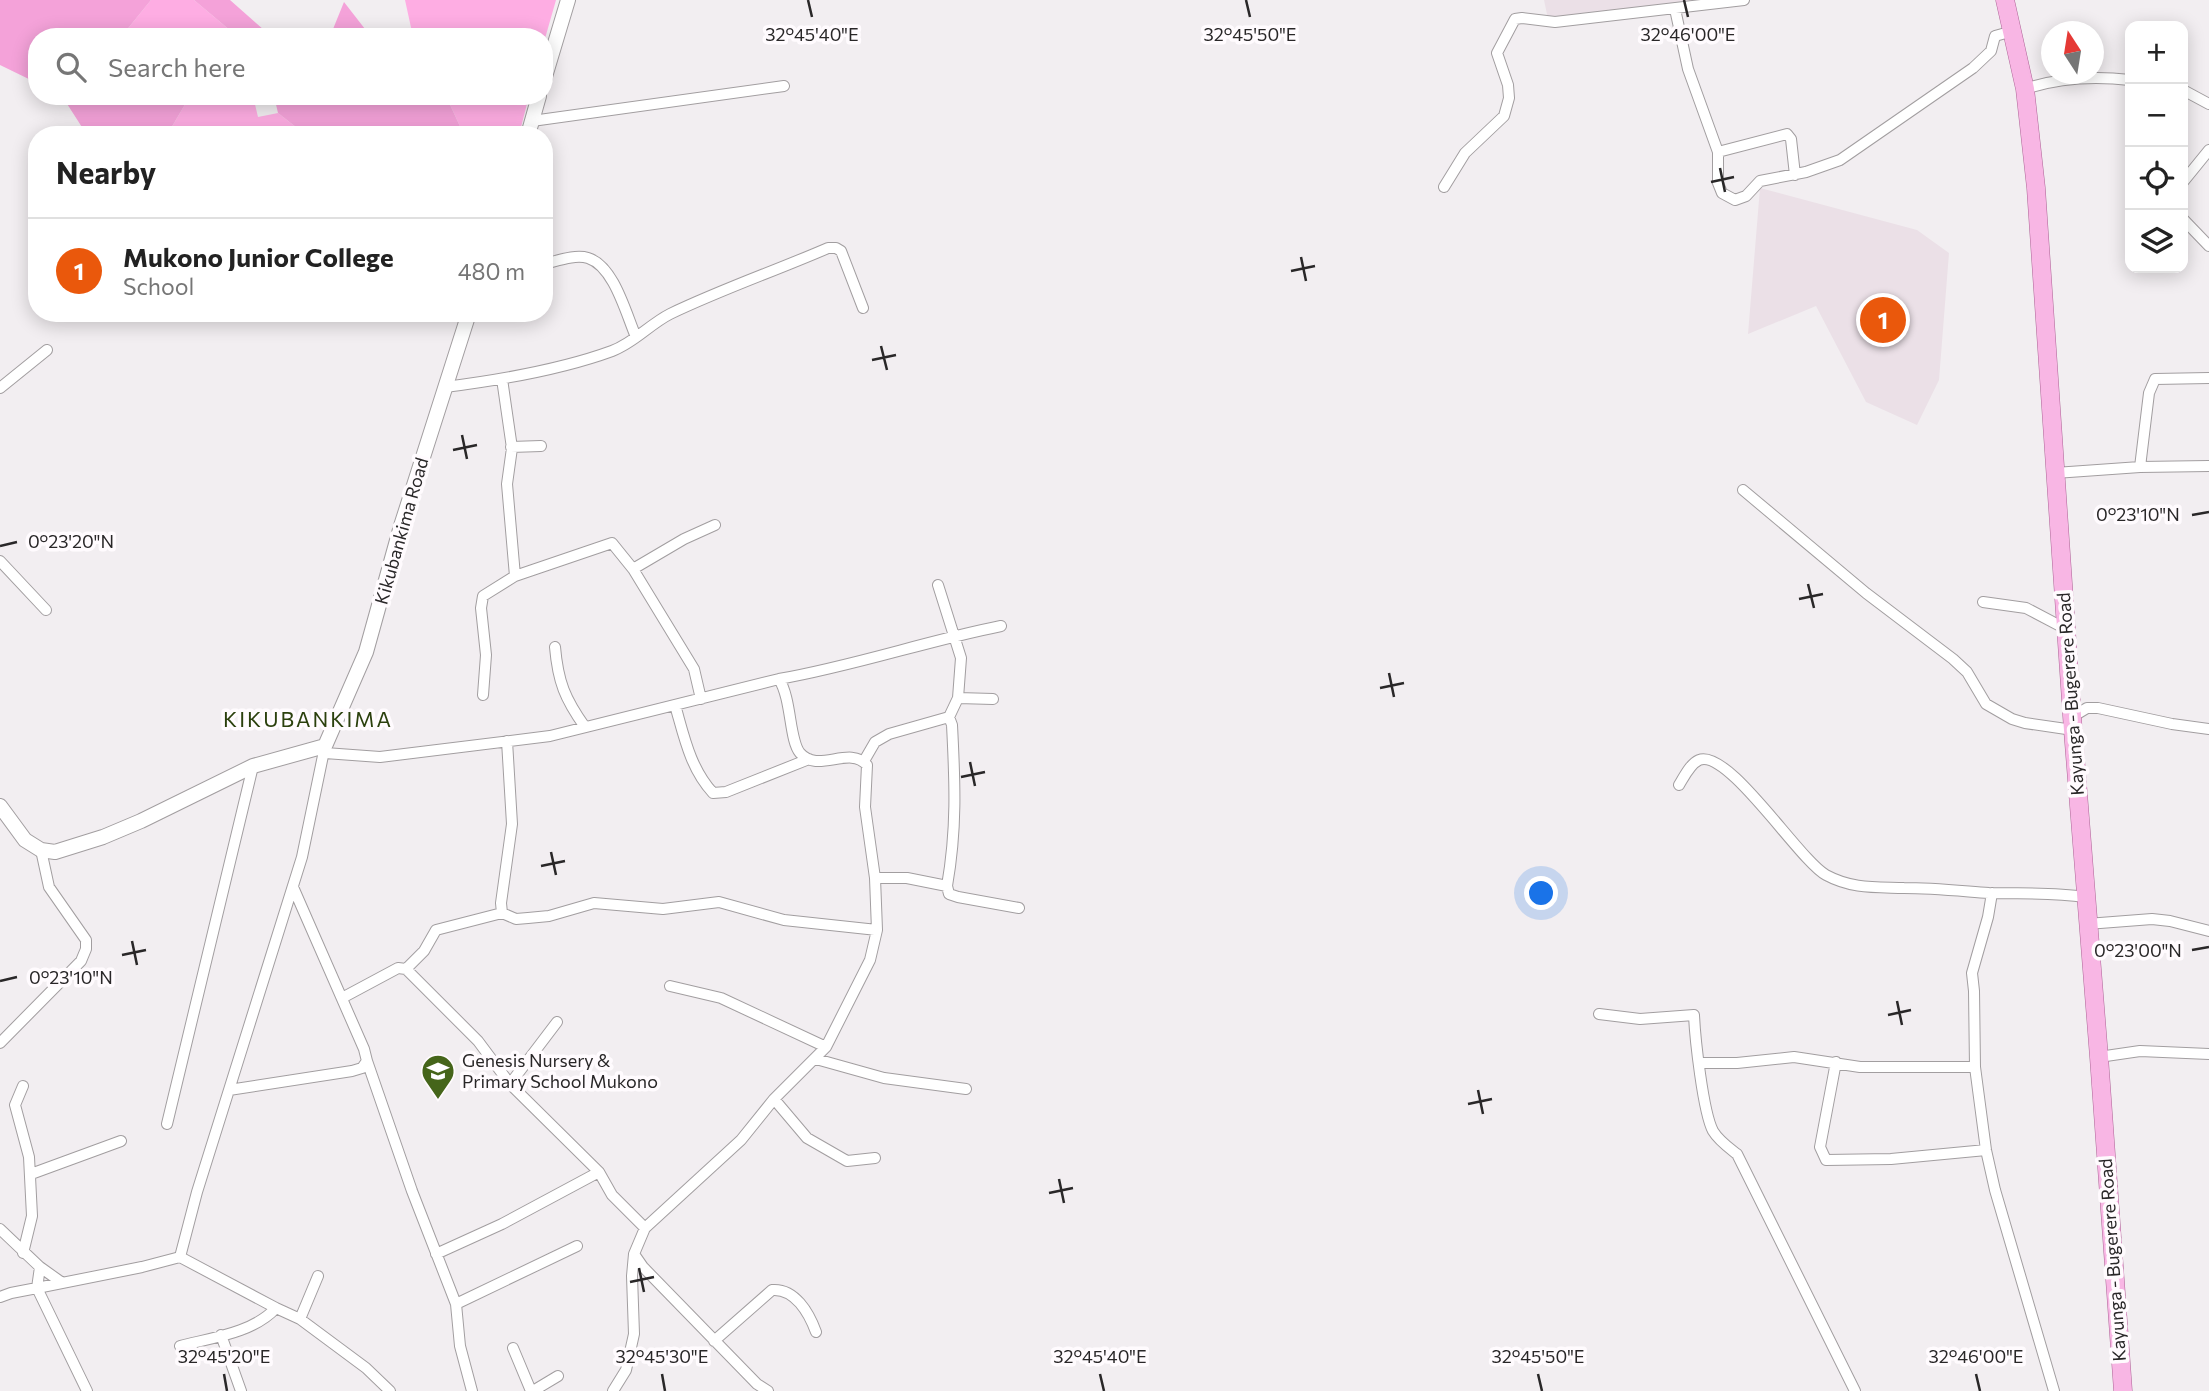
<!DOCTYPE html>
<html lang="en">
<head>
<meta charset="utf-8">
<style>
	:root { --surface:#fff; --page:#f2f2f2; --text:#222; --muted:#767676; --line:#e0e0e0; --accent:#ea580c }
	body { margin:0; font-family:Commissioner,sans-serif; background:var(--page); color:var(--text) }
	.controls { position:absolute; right:21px; top:21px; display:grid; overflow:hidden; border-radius:14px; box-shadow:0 4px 18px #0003 }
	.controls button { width:63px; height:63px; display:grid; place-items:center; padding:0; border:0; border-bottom:2px solid var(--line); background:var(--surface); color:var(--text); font:35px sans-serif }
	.compass { position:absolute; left:2041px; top:21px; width:63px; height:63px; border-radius:50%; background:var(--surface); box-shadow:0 4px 18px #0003; rotate:348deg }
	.you { position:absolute; left:1542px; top:894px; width:24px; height:24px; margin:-18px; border:5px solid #fff; border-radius:50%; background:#1a73e8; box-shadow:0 0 0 10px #1a73e833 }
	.badge { display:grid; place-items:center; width:46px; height:46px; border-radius:50%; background:var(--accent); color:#fff; font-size:23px; font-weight:700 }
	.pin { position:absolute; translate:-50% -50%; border:4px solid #fff; box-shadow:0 2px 7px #0006 }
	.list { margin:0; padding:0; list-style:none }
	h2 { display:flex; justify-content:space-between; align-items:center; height:91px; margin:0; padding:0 28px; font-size:30px }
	h2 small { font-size:23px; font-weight:400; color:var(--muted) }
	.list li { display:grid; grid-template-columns:46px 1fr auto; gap:21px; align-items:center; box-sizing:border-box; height:105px; padding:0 28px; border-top:2px solid var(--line) }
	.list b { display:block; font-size:26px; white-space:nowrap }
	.list p { margin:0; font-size:23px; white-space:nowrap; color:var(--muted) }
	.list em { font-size:23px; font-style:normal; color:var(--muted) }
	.icon { flex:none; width:38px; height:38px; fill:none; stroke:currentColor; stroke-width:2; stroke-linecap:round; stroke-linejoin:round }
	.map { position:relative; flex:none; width:2209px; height:1391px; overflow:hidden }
	.search { position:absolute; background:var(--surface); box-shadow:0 4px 18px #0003; left:28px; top:28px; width:525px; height:77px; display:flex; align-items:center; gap:18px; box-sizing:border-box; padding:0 24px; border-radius:28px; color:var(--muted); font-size:26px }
	.panel { position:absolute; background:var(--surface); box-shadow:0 4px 18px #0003; left:28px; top:126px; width:525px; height:196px; border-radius:28px }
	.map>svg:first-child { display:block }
</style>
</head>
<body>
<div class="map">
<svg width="2209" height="1391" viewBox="0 0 2209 1391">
	<rect width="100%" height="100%" fill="#f2eef1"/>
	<path fill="#ebe0e7" d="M1544,0H1715L1548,19Z
		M1760,188L1917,230L1949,253L1939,380L1917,425L1866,402L1816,306L1748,334Z"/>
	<path fill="#feade3" d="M151,0H194L238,37H121Z
		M405,0H556L544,42V37H418L415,31L412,32Z
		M190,96H253L258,117L278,113L306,135H167Z
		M446,96H529L519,135H464Z"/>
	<path fill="#f4a2d9" d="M0,0H151L121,37H37V83L0,65Z
		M194,0H230L272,37H238Z
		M344,2L365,29L331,34Z
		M62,96H190L167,135H87Z
		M274,96H446L464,135H306L278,113Z"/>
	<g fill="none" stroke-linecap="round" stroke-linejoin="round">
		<defs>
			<path id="minor" d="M1675,9L1688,69L1718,152V183L1722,193L1735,200L1746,196L1760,181L1806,172L1840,160L1973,68L1991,51L1995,36L2013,31
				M2025,89C2058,78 2095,76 2130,80
				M2183,90L2209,104
				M532,121L784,86
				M1718,152L1787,134L1791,139L1795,175
				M2183,182L2209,150
				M1444,187L1465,153L1504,116L1509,98L1508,85L1497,53L1515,19L1522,18L1555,22L1744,0
				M2183,219L2209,246
				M544,264C557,261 575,254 588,258C614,266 626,314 636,337
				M502,379L512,448L507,484L515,576
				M445,387C500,380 560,370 612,351C634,343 650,324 670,314C722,289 775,271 828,248H836L841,251L863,308
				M0,388L47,350
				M511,447L541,446
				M2140,467L2149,393L2155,379L2209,378
				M2055,473L2140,467L2209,466
				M1743,490L1866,593L1953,659L1967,672L1986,704L2012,719L2025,723L2073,730
				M0,561L46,610
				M633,569L684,539L715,525
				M938,585L961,658L958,698L949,717L952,725C955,783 957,829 947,886
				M1983,602L2026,608L2066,629
				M555,647C558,682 565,699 585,727
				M483,695L486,655L481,608L483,596L515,576L612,543L633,569L694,669L701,699
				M958,698L993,699
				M675,705C684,736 690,768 713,793L726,792L809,759
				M2072,717L2087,708H2098L2172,724L2209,729
				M325,746L302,857L197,1192L180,1257L276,1308L300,1319L366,1368L390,1391
				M325,753L380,757L550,736L779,679C854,666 926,641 1001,626
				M864,761L875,742L889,734L949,717
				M1679,785C1684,777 1690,764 1699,760C1728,748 1799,860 1826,875C1852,889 1875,887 1904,888C1932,888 1961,891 1989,893C2021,894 2052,892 2085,897
				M875,878H907L947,886L949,894L958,897L1019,908
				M1992,893L1988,917L1972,973L1974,991L1975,1067L1986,1150L1995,1190L2054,1391
				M502,913L516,919L528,918L549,916L594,903L663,909L719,902L784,920L877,930
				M2087,924L2152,919L2170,921L2209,931
				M406,969L424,951L436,930L502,913L501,903L512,824L507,741
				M670,986L721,998L826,1047
				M342,998L398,968L406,969L478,1041L510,1084L599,1172L612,1195L645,1228
				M1599,1014L1640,1019L1694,1015C1695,1038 1703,1112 1713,1131C1719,1141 1728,1147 1737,1154L1855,1391
				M0,1043L81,961L86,949V940L49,887L41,850
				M2099,1057L2140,1051L2209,1054
				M816,1059L884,1078L966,1089
				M367,1061L412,1191L456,1304L460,1346L472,1391
				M1836,1062L1820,1147L1826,1160L1891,1159L1986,1150
				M1699,1063H1737L1794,1057L1860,1067H1975
				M510,1084L557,1022
				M23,1086L15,1105L29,1157L32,1216L23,1253
				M229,1090L352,1071L362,1068L367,1061L364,1049L293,887
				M774,1099L807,1138L847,1161L875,1158
				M167,1124L253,766
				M31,1174L121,1141
				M0,1229L40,1267L61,1282
				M436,1254L502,1224L599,1172
				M634,1254L643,1267L757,1384L768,1391
				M0,1297L11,1293L37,1288L40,1267
				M456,1304L577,1246
				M300,1319L318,1276
				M221,1335L241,1391
				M714,1341L772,1290C795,1288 809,1313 816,1332
				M180,1346C211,1338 253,1333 276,1308
				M513,1348L531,1391
				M87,1391L37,1288L142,1267L180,1257
				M533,1391L558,1376
				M613,1391L626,1370L634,1334L632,1276L634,1254L645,1228L741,1140L774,1099L826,1047L870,960L877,930L875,878L865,807L867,765C849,745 818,774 800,753C789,740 792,700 779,679"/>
			<path id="tertiary" d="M544,80L568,0
				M528,135L539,96
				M0,806L25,840L41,850L55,852L103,837L141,821L253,766L325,746L366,652L401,526L469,313"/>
			<path id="primary" d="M2005,0L2025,89L2036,188L2073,730L2099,1057L2123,1391"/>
		</defs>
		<use href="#minor" stroke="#a29ea0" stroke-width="12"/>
		<use href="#tertiary" stroke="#a29ea0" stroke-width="16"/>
		<use href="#primary" stroke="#ad6496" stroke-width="19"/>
		<use href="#minor" stroke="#fff" stroke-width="10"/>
		<use href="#tertiary" stroke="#fff" stroke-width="14"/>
		<use href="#primary" stroke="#f8b6e4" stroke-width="18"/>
	</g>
	<path fill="none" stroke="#292728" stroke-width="2.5" d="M808,0L812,17M1246,0L1250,17M1684,0L1688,17M1720,168L1725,192M1711,182L1734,177M1301,257L1306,281M1291,271L1315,266M881,346L887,370M872,360L896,355M462,435L467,459M453,450L477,445M2192,515L2209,512M0,546L17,542M1808,584L1814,608M1799,599L1823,594M1389,673L1394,697M1380,688L1404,683M970,762L975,786M961,777L985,772M551,852L556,875M541,866L565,861M132,941L137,965M2192,950L2209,947M122,955L146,950M0,981L17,977M1897,1001L1902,1025M1888,1015L1911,1010M1478,1090L1483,1114M1468,1104L1492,1099M1059,1179L1064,1203M1049,1193L1073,1188M639,1268L644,1292M630,1282L654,1277M224,1374L227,1391M662,1374L665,1391M1100,1374L1104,1391M1538,1374L1542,1391M1976,1374L1980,1391"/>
	<defs>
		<symbol id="school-pin" viewBox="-11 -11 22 30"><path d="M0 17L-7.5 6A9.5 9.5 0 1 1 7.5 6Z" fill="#45651a" stroke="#fffbfe"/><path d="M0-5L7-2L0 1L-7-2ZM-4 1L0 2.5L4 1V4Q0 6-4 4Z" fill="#fff"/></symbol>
	</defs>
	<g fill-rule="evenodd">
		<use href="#school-pin" x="419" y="1052" width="38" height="52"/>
	</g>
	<g text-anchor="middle" stroke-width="7" stroke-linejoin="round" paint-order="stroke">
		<g font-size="18" fill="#292728" stroke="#fffbfe">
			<text transform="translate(402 531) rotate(-74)" y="6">Kikubankima Road</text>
			<text transform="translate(2071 694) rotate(-94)" y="6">Kayunga - Bugerere Road</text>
			<text transform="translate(2113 1260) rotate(-94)" y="6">Kayunga - Bugerere Road</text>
		</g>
		<g font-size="18" fill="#292728" stroke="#fffbfe" text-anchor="start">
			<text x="462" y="1067">Genesis Nursery &amp;<tspan x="462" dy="21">Primary School Mukono</tspan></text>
		</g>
		<g font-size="21" letter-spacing="2" fill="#2b400d" stroke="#fffbfe">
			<text x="308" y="727">KIKUBANKIMA</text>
		</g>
	</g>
	<g font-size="18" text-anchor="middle" fill="#292728" stroke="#fffbfe" stroke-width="7" stroke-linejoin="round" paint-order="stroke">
		<text x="812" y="41">32°45'40"E</text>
		<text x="1250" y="41">32°45'50"E</text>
		<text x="1688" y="41">32°46'00"E</text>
		<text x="2138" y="521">0°23'10"N</text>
		<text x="71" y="548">0°23'20"N</text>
		<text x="2138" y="957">0°23'00"N</text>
		<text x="71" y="984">0°23'10"N</text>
		<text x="224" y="1363">32°45'20"E</text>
		<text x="662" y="1363">32°45'30"E</text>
		<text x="1100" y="1363">32°45'40"E</text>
		<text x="1538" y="1363">32°45'50"E</text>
		<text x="1976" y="1363">32°46'00"E</text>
	</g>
</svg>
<div class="controls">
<button>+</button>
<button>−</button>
<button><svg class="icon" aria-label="locate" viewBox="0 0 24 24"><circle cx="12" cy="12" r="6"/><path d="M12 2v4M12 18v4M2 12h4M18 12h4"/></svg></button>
<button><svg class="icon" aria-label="layers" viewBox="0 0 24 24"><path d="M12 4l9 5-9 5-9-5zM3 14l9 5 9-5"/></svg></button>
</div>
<svg class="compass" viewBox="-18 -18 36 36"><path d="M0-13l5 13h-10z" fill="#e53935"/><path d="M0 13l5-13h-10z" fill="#767676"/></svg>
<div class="you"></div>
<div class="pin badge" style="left:1883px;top:320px">1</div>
<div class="search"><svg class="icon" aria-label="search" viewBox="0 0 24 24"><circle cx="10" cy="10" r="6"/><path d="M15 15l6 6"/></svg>Search here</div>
<section class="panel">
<h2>Nearby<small></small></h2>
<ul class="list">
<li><span class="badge">1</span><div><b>Mukono Junior College</b><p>School</p></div><em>480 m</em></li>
</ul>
</section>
</div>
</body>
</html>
